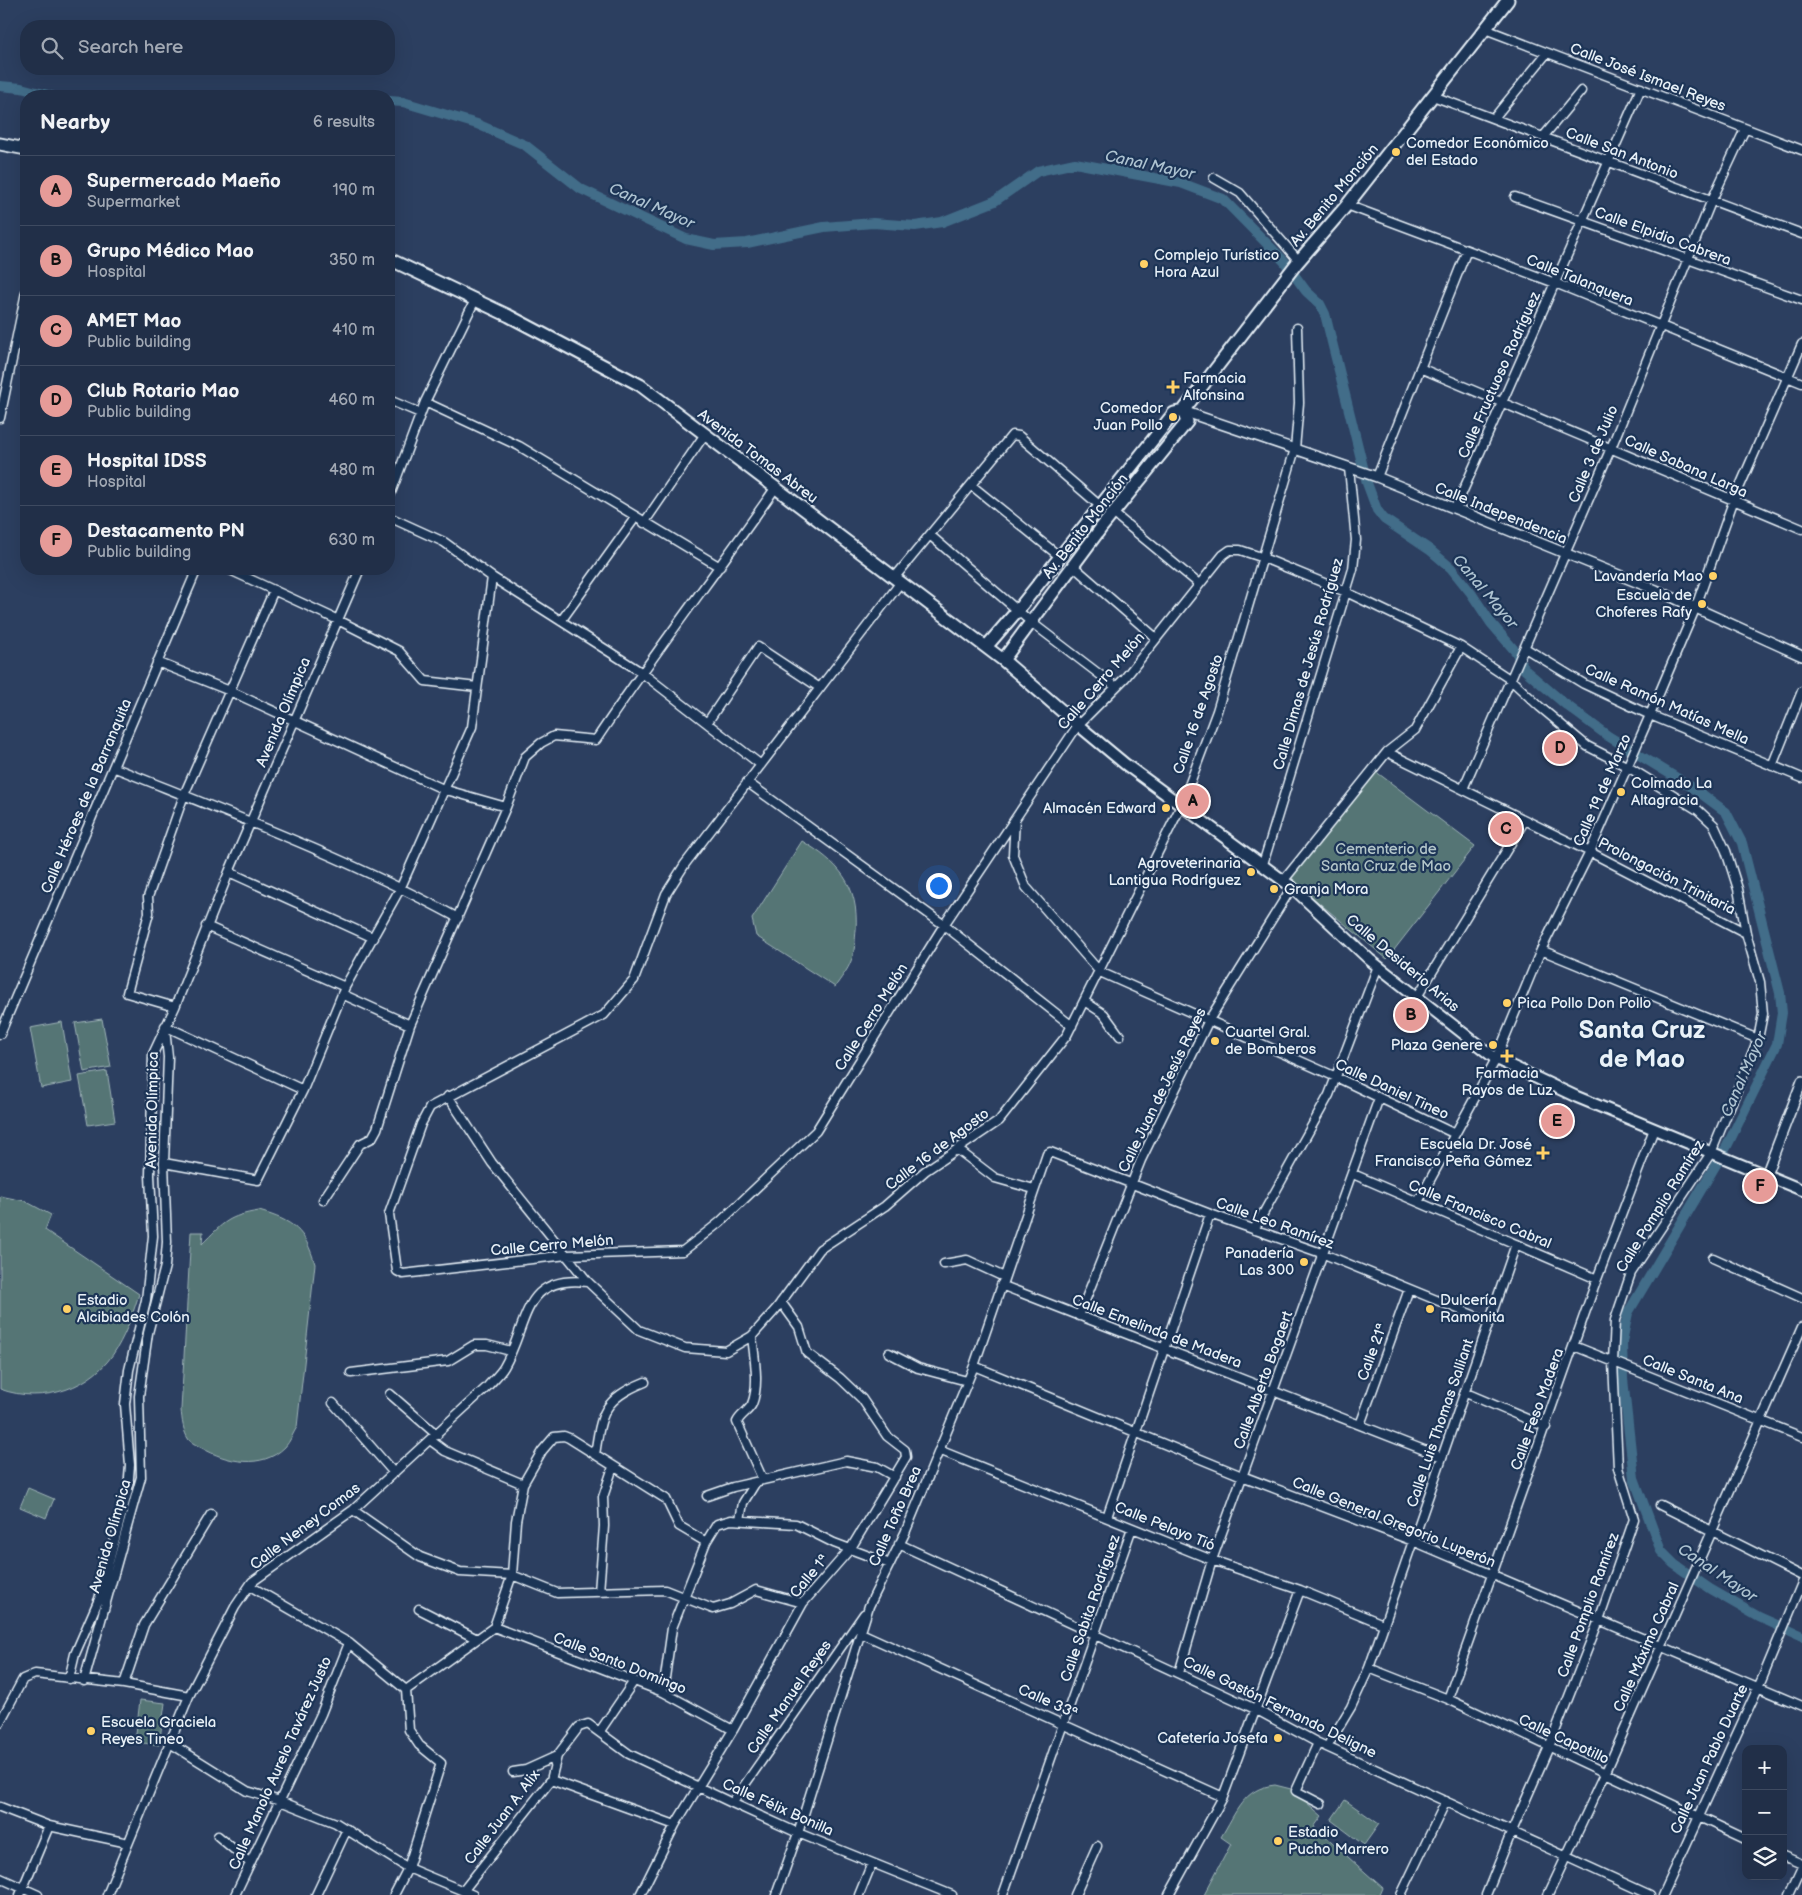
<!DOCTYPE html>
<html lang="en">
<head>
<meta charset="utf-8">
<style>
	:root { --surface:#212f48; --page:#29374f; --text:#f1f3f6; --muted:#a2a9b4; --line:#3e4a60; --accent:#e69b98 }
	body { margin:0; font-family:"Balsamiq Sans",sans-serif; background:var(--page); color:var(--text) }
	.controls { position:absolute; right:15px; bottom:15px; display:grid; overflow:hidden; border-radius:10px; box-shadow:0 5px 20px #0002 }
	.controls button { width:45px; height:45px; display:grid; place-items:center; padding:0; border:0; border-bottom:1px solid var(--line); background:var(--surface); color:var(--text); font:25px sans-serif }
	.you { position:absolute; left:938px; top:885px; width:18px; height:18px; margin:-12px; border:4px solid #fff; border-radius:50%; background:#1a73e8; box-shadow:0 0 0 8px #1a73e833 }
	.badge { display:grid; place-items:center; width:32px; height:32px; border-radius:50%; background:var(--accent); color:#111; font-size:16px; font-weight:700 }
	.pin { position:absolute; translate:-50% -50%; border:2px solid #fff; box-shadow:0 1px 5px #0006 }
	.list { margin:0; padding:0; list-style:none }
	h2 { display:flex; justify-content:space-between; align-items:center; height:65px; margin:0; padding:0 20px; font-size:21px }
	h2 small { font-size:16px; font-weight:400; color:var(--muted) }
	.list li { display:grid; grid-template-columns:32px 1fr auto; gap:15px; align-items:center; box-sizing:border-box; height:70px; padding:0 20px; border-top:1px solid var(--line) }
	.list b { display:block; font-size:19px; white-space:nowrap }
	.list p { margin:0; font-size:16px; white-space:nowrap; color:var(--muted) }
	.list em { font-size:16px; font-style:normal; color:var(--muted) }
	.icon { flex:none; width:28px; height:28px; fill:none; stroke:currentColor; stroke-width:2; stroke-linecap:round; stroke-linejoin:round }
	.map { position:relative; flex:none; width:1802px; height:1895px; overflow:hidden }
	.search { position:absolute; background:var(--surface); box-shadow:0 5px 20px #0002; left:20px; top:20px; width:375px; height:55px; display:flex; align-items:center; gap:12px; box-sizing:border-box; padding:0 18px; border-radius:20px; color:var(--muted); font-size:19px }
	.panel { position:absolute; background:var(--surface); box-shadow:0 5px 20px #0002; left:20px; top:90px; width:375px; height:485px; border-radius:20px }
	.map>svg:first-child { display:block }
</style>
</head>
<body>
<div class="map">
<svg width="1802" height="1895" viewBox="0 0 1802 1895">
	<rect width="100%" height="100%" fill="#2c3f60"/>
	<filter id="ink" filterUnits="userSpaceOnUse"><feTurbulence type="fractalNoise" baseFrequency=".02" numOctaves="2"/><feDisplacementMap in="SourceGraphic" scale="10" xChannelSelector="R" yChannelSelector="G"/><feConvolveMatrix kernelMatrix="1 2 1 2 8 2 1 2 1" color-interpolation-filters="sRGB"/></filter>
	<g filter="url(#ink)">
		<path fill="#547575" stroke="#9eb3b6" d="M1375,771L1475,846L1387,959L1290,879Z
			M802,841C839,863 859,885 856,930C855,940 855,952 851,961C848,970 840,979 835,987L756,936L752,919Z
			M102,1019L111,1067L84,1072L75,1023Z
			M62,1022L72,1082L41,1088L30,1028Z
			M107,1071L115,1121L88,1125L79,1076Z
			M0,1196L25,1201L51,1215L45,1230L139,1294C133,1313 127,1331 117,1348C94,1388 43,1405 0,1389Z
			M259,1211C294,1221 305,1230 315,1264L297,1427C293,1433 290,1442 285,1447C262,1470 226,1462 202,1448C198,1446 192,1443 189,1440C183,1432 182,1419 181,1410L191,1232H203L202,1244C224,1222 228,1216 259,1211Z
			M28,1488L54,1499L46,1518L20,1507Z
			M140,1700L165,1703L159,1745L135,1742Z
			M1275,1785L1291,1789L1322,1816L1314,1827L1383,1888L1380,1895H1204L1231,1844L1221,1837C1236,1813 1243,1788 1275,1785Z
			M1345,1800L1379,1824L1364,1845L1331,1820Z"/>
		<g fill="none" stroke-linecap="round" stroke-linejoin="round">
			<path stroke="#426d89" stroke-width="10" d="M0,86L21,88L52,96
				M389,101L403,102L477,124L525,145L581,189L686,239L714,245L747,243L824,227L873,223L915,226L942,222L995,201L1038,171L1075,163L1181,183L1223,199L1284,261L1306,291L1320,304L1325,314L1367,483L1377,510L1384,519L1430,550L1451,568L1471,593L1491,623L1516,652L1525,670L1565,704L1608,736L1695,789L1726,812L1742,843L1780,993L1782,1013L1777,1044L1727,1146L1628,1313L1622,1342L1623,1379L1634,1478L1661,1551L1674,1564L1710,1589L1759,1617L1802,1636"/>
			<defs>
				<path id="minor" d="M1485,29L1802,150
					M1433,96L1802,234
					M1494,118L1547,53
					M1543,137L1581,91
					M1214,178L1240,193L1299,261
					M1515,197L1802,300
					M1347,205L1555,283L1802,383
					M1420,368L1802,529
					M389,400L420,413
					M425,402L519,446L720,567
					M0,418L26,292
					M1377,477L1467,250
					M971,485L1059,556
					M389,498L425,402L475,300
					M1455,509L1641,88
					M1113,513L1199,584
					M389,517L444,542L492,577L641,672L761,765
					M644,523L705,434
					M931,536L1031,622L1116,687
					M1072,565L1156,638
					M228,569L338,620L399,651L425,681L477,687
					M895,577L1012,435L1019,436L1099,505
					M901,582L685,864L666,894L634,980L604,1015L430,1107L421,1124L389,1214L397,1271L403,1274L567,1255L683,1251L720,1222L816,1131L944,925L1078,725L1125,678L1223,555L1230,550H1240L1261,557L1346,592L1461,647L1511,680L1540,707L1587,746L1628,767L1698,810L1714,825L1726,851L1738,889L1746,933L1760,982L1763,1014L1758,1039L1711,1153L1631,1273L1615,1320L1613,1362L1618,1468L1634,1519L1599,1620L1549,1747L1512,1831L1486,1895
					M561,621L635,518
					M1525,648L1584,684L1650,715L1802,778
					M157,662L230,691L443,789L506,807
					M707,723L758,647L820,688
					M1387,752L1590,852L1746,933
					M1772,766L1802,691
					M113,767C230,814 348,858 458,918
					M747,782L944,925L1072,1026
					M1463,789L1611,448L1711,202L1745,129
					M1015,819L1013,855L1026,887L1100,972L1336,1077L1455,1134
					M1263,864L1353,569L1356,540L1349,468
					M229,872L374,938
					M1284,880L1387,752L1415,730L1461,647
					M206,926L345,987
					M1541,950L1758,1039
					M342,994L410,1025
					M1417,997L1525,820
					M1084,1001L1104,1014L1120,1036
					M175,1007L127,993L149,913L148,897L184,795L274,590
					M165,1026L303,1090
					M0,1034L197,569
					M448,1096L492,1163L588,1282L639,1330L685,1348L726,1351L752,1336L776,1309L820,1249L885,1206L925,1171L999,1121L1067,1035L1182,804L1217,711L1295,449L1299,403L1297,328
					M957,1149L995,1178L1034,1189
					M164,1163L258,1180L303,1090L345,987L401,887L472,727L492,577
					M1353,1174L1597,1279
					M323,1200L360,1144L372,1138L377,1129L410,1025L506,807L525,757L541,743L554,736L596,740C653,654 717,572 776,487
					M1418,1202L1496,1059L1541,950L1590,852L1650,715L1695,609L1733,502L1802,344
					M1254,1230L1329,1095L1378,966
					M1713,1258L1802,1298
					M944,1264L967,1260L1004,1277
					M1001,1285L1442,1457
					M1079,1316L1141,1160L1209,1020L1292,887
					M752,1336C754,1356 760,1384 752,1404C749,1411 740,1415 737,1422L763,1480
					M1574,1346L1802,1437
					M889,1353L918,1368L967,1381
					M974,1366L1242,1476L1413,1541L1802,1706
					M351,1373L448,1361L474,1345H487L511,1351
					M1466,1393L1546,1427
					M390,1394L437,1435
					M333,1403L394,1473
					M1360,1425L1409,1289
					M430,1440L445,1451L523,1484
					M939,1450L1212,1560L1300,1590L1383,1624
					M595,1455C601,1413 603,1399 645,1382
					M707,1496L733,1487L846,1461L877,1467L895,1477
					M1660,1505L1802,1576
					M353,1510L420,1557L460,1572L512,1575L557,1593L665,1590L713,1609L730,1604L756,1590L803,1603
					M1107,1517L1210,1214
					M740,1520L743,1503L756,1482
					M899,1544L1255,1709L1318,1743L1650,1895
					M250,1586L349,1643L406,1690L409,1730L419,1745L441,1763L408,1868L394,1895
					M599,1592L604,1526L603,1497L613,1467
					M419,1609L477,1639
					M494,1627L663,1692L733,1730
					M861,1633L1223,1797
					M1369,1668L1448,1699L1746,1839
					M1179,1673L1212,1560L1379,1098
					M69,1679L75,1654L99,1599L128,1490L130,1465L125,1404L129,1370L146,1300L153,1236L150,1175L153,1054L175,1007L229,872L360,569
					M84,1681L141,1477L139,1396L148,1333L165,1266L167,1242L164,1163L168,1057L165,1029
					M124,1684L144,1625L211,1514
					M406,1690L494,1627L512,1575L516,1521L523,1484L542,1451L554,1437L564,1436L569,1438L666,1499L679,1526L706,1542
					M663,1692L672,1628L706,1542L717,1524L731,1520L796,1524L834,1543L890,1564
					M1448,1699L1597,1279L1654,1129
					M0,1722L23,1679L35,1674L124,1684L189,1696
					M600,1731L634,1681
					M170,1743L247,1791L280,1801L336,1823L408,1868L473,1895
					M1318,1743L1296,1791L1321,1804
					M1327,1747L1351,1707L1369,1668L1516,1244
					M513,1772L526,1770L557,1756
					M551,1780L675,1825
					M732,1803L864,1614
					M0,1807L49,1826L128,1843
					M218,1836L249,1862
					M1783,1856L1802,1864
					M0,1878L38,1895
					M463,1891L551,1780L557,1756L579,1727L588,1724L629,1754L732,1803L798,1833L952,1895
					M20,1895L49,1826
					M107,1895L189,1696L235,1607L252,1582L353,1510L487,1387C492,1381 500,1374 504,1367C529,1324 521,1274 588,1282
					M235,1895L321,1714L349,1643
					M316,1895L347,1829
					M640,1895L675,1825L733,1730L803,1603L851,1548L906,1457L905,1450L887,1436L862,1399L840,1378L807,1353L799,1327L781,1302
					M776,1895L798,1833L869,1606L905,1533L974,1366L1047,1154L1050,1152L1210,1214L1324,1254L1490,1322
					M859,1895L872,1863
					M1003,1895L1132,1528
					M1075,1895L1097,1846
					M1169,1895L1223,1797L1300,1590
					M1401,1895L1446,1801
					M1548,1895L1605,1774L1802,1327
					M1663,1895L1762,1679L1802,1583
					M1789,1895L1802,1867"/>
				<path id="tertiary" d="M1183,411L1377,477L1656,590L1802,656
					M1766,1175L1802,1081"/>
				<path id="secondary" d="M1078,725L1125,764L1292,887L1370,960L1496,1059L1577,1097L1802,1190"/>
				<path id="primary" d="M0,144L26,149
					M389,259L509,316L640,385L1003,660L1078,725
					M986,647L1017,611L1174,413L1183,411L1297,263L1347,205L1508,0
					M1003,660L1101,528L1187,422L1183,411"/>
			</defs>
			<use href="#minor" stroke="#e8f1f8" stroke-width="11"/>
			<use href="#tertiary" stroke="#e8f1f8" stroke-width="12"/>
			<use href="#secondary" stroke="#e8f1f8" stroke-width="14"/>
			<use href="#primary" stroke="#e8f1f8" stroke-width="15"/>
			<use href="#minor" stroke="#1d3557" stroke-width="8"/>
			<use href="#tertiary" stroke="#1d3557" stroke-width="9"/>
			<use href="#secondary" stroke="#1d3557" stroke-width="10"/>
			<use href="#primary" stroke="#1d3557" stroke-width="11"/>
		</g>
	</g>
	<g fill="#ffd166" stroke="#1d3557" stroke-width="2">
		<circle cx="1396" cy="152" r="5"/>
		<circle cx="1144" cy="264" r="5"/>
		<path d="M1170.5 379.5h5v5h5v5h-5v5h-5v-5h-5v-5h5z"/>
		<circle cx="1173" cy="417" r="5"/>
		<circle cx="1713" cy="576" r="5"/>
		<circle cx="1702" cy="604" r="5"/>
		<circle cx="1621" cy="792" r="5"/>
		<circle cx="1166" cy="808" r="5"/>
		<circle cx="1251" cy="872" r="5"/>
		<circle cx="1274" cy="889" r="5"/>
		<circle cx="1507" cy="1003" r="5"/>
		<circle cx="1215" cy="1041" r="5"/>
		<circle cx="1493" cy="1045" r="5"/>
		<path d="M1504.5 1048.5h5v5h5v5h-5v5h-5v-5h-5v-5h5z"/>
		<path d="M1540.5 1145.5h5v5h5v5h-5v5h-5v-5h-5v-5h5z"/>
		<circle cx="1304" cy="1262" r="5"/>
		<circle cx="67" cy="1309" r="5"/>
		<circle cx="1430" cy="1309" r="5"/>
		<circle cx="91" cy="1731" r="5"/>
		<circle cx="1278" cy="1738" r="5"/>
		<circle cx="1278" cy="1841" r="5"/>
	</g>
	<g text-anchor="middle" stroke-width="4.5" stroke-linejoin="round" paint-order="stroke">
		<g font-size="15" fill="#e8f1f8" stroke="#1d3557">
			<text transform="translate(1648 77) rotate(21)" y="5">Calle José Ismael Reyes</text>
			<text transform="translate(1622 153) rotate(21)" y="5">Calle San Antonio</text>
			<text transform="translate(1334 195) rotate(-50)" y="5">Av. Benito Monción</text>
			<text transform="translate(1663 236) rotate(20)" y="5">Calle Elpidio Cabrera</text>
			<text transform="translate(1580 280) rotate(22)" y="5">Calle Talanquera</text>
			<text transform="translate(1499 375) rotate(-66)" y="5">Calle Fructuoso Rodríguez</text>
			<text transform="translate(1593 454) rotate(-67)" y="5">Calle 3 de Julio</text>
			<text transform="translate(758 456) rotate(37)" y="5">Avenida Tomas Abreu</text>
			<text transform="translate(1686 466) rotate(24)" y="5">Calle Sabana Larga</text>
			<text transform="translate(1501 513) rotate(22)" y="5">Calle Independencia</text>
			<text transform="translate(1085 526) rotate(-52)" y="5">Av. Benito Monción</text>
			<text transform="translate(1308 664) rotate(-74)" y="5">Calle Dimas de Jesús Rodríguez</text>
			<text transform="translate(1101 681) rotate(-49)" y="5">Calle Cerro Melón</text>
			<text transform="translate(1667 704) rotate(24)" y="5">Calle Ramón Matías Mella</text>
			<text transform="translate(283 712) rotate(-67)" y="5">Avenida Olímpica</text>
			<text transform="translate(1198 714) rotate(-71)" y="5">Calle 16 de Agosto</text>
			<text transform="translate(1602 790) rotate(-66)" y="5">Calle 19 de Marzo</text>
			<text transform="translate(86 796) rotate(-67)" y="5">Calle Héroes de la Barranquita</text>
			<text transform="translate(1667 876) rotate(27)" y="5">Prolongación Trinitaria</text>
			<text transform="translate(1403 963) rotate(40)" y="5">Calle Desiderio Arias</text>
			<text transform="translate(871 1017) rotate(-58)" y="5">Calle Cerro Melón</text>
			<text transform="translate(1392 1089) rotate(25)" y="5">Calle Daniel Tineo</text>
			<text transform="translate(1162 1090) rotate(-64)" y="5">Calle Juan de Jesús Reyes</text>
			<text transform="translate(152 1110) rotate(-89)" y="5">Avenida Olímpica</text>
			<text transform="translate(937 1149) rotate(-37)" y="5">Calle 16 de Agosto</text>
			<text transform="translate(1660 1206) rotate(-58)" y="5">Calle Pomplio Ramírez</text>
			<text transform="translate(1480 1214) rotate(23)" y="5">Calle Francisco Cabral</text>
			<text transform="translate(1275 1223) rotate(20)" y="5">Calle Leo Ramírez</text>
			<text transform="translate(552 1245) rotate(-5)" y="5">Calle Cerro Melón</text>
			<text transform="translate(1157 1331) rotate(21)" y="5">Calle Emelinda de Madera</text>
			<text transform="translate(1372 1352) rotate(-70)" y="5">Calle 21ª</text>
			<text transform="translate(1693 1379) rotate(22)" y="5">Calle Santa Ana</text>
			<text transform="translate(1263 1380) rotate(-70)" y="5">Calle Alberto Bogaert</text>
			<text transform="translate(1537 1409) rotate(-70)" y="5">Calle Feso Madera</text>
			<text transform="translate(1440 1423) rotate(-71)" y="5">Calle Luis Thomas Salliant</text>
			<text transform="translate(895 1516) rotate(-66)" y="5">Calle Toño Brea</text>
			<text transform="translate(1394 1522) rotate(22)" y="5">Calle General Gregorio Luperón</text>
			<text transform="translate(305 1526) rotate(-37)" y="5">Calle Neney Comas</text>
			<text transform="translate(1165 1526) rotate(22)" y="5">Calle Pelayo Tió</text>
			<text transform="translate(110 1536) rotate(-74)" y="5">Avenida Olímpica</text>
			<text transform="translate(809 1576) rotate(-50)" y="5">Calle 1ª</text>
			<text transform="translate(1588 1605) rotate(-70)" y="5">Calle Pomplio Ramírez</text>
			<text transform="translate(1090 1608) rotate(-71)" y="5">Calle Sabita Rodríguez</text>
			<text transform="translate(1646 1647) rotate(-66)" y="5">Calle Máximo Cabral</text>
			<text transform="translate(620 1663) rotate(22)" y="5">Calle Santo Domingo</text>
			<text transform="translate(789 1697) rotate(-55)" y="5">Calle Manuel Reyes</text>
			<text transform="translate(1048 1701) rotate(24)" y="5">Calle 33ª</text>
			<text transform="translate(1280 1707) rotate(26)" y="5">Calle Gastón Fernando Deligne</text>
			<text transform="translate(1564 1739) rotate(25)" y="5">Calle Capotillo</text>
			<text transform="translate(1709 1759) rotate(-65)" y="5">Calle Juan Pablo Duarte</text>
			<text transform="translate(280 1763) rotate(-66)" y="5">Calle Manolo Aurelo Tavárez Justo</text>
			<text transform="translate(778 1807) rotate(24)" y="5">Calle Félix Bonilla</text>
			<text transform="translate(502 1817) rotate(-53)" y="5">Calle Juan A. Alix</text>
		</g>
		<g font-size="15" fill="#e8f1f8" stroke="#1d3557" text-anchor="start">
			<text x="1406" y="148">Comedor Económico<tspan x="1406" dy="17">del Estado</tspan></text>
			<text x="1154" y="260">Complejo Turístico<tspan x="1154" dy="17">Hora Azul</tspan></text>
			<text x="1183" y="383">Farmacia<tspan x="1183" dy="17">Alfonsina</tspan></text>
			<text x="1163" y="413" text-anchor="end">Comedor<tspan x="1163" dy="17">Juan Pollo</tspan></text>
			<text x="1703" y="581" text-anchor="end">Lavandería Mao</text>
			<text x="1692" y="600" text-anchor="end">Escuela de<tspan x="1692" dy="17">Choferes Rafy</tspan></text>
			<text x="1631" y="788">Colmado La<tspan x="1631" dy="17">Altagracia</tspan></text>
			<text x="1156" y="813" text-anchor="end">Almacén Edward</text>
			<text x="1241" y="868" text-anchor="end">Agroveterinaria<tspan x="1241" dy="17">Lantigua Rodríguez</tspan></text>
			<text x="1284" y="894">Granja Mora</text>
			<text x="1517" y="1008">Pica Pollo Don Pollo</text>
			<text x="1225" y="1037">Cuartel Gral.<tspan x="1225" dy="17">de Bomberos</tspan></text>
			<text x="1483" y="1050" text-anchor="end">Plaza Genere</text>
			<text x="1507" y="1078" text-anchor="middle">Farmacia<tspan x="1507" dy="17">Rayos de Luz</tspan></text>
			<text x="1532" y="1149" text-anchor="end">Escuela Dr. José<tspan x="1532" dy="17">Francisco Peña Gómez</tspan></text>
			<text x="1294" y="1258" text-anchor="end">Panadería<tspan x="1294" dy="17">Las 300</tspan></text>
			<text x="77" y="1305">Estadio<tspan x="77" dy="17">Alcibiades Colón</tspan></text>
			<text x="1440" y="1305">Dulcería<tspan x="1440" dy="17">Ramonita</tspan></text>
			<text x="101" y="1727">Escuela Graciela<tspan x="101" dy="17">Reyes Tineo</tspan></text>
			<text x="1268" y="1743" text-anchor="end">Cafetería Josefa</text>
			<text x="1288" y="1837">Estadio<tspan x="1288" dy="17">Pucho Marrero</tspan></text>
		</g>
		<g font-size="15" fill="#b4c6ca" stroke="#1d3557">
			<text x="1386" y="854">Cementerio de<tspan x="1386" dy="17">Santa Cruz de Mao</tspan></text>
		</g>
		<g font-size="16" font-style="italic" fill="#aec3d1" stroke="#1d3557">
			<text transform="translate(1150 164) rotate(12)" y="6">Canal Mayor</text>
			<text transform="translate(652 205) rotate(24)" y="6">Canal Mayor</text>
			<text transform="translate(1486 591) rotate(50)" y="6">Canal Mayor</text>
			<text transform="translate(1743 1074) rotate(-66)" y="6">Canal Mayor</text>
			<text transform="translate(1718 1572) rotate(34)" y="6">Canal Mayor</text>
		</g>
		<g font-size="25" font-weight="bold" fill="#e8f1f8" stroke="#1d3557">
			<text x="1642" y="1038">Santa Cruz<tspan x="1642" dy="29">de Mao</tspan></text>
		</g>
	</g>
</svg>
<div class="controls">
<button>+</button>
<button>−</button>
<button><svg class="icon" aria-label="layers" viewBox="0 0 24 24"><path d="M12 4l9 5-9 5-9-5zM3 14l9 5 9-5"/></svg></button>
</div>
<div class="you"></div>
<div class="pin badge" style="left:1193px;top:801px">A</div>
<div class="pin badge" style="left:1411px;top:1015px">B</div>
<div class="pin badge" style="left:1506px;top:829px">C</div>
<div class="pin badge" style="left:1560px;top:748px">D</div>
<div class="pin badge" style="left:1557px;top:1121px">E</div>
<div class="pin badge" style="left:1760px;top:1186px">F</div>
<div class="search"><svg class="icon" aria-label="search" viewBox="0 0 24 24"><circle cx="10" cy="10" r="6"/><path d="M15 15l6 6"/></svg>Search here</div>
<section class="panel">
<h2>Nearby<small>6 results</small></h2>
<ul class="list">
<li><span class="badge">A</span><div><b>Supermercado Maeño</b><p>Supermarket</p></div><em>190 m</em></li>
<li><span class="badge">B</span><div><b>Grupo Médico Mao</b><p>Hospital</p></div><em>350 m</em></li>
<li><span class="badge">C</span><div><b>AMET Mao</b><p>Public building</p></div><em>410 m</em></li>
<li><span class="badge">D</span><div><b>Club Rotario Mao</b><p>Public building</p></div><em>460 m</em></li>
<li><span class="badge">E</span><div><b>Hospital IDSS</b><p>Hospital</p></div><em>480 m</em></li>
<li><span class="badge">F</span><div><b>Destacamento PN</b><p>Public building</p></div><em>630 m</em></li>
</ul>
</section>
</div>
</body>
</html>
